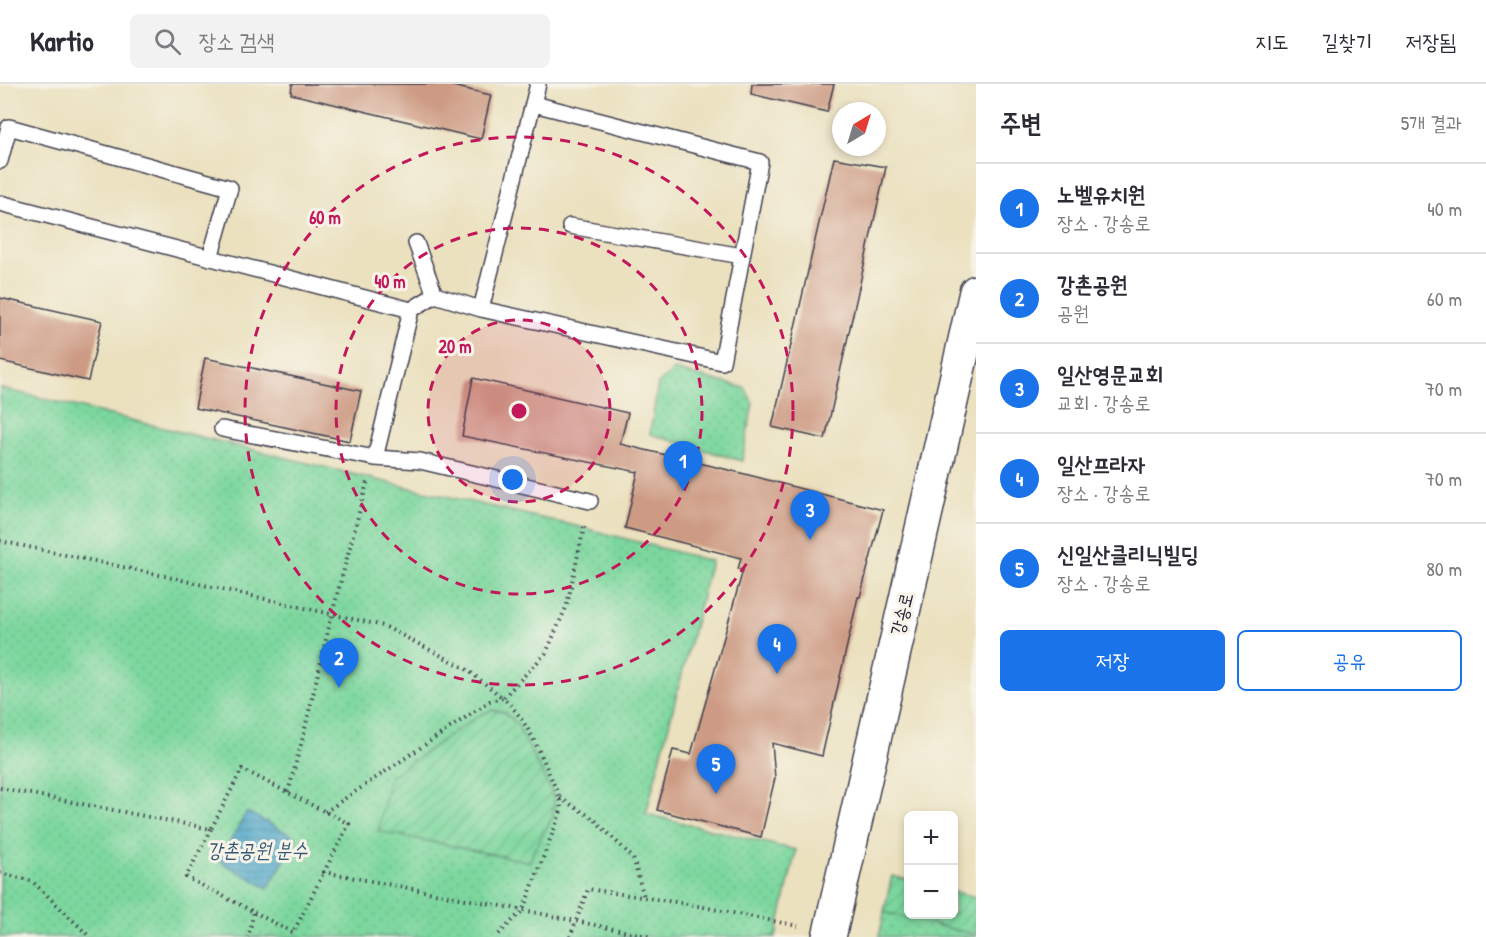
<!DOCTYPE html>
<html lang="ko">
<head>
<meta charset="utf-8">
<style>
	:root { --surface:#fff; --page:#f2f2f3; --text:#2b2b33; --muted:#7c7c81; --line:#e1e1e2; --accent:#1a73e8 }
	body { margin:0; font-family:"Patrick Hand","Poor Story",sans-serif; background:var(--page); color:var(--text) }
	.controls { position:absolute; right:18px; bottom:18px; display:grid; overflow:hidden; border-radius:9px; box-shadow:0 3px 9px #0003 }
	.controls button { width:54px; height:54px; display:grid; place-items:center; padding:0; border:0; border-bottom:2px solid var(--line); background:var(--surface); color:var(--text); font:30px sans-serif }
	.compass { position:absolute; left:832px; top:18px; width:54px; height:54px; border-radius:50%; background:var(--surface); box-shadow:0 3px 9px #0003; rotate:38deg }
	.you { position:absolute; left:513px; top:396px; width:21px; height:21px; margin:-15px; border:4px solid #fff; border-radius:50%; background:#1a73e8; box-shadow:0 0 0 9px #1a73e833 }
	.badge { display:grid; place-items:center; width:39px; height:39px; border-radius:50%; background:var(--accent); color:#fff; font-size:20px; font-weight:700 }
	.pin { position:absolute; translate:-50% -50px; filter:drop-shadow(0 2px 3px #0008) }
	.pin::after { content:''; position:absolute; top:32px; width:21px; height:18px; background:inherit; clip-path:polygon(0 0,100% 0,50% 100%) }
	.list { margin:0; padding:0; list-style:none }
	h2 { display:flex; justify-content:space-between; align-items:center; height:78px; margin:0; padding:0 24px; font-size:26px }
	h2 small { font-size:20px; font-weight:400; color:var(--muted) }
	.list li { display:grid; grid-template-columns:39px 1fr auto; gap:18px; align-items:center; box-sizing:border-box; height:90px; padding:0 24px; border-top:2px solid var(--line) }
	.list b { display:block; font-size:22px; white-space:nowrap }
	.list p { margin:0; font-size:20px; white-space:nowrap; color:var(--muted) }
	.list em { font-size:20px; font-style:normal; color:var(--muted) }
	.actions { display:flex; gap:12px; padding:18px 24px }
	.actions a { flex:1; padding:14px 0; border:2px solid var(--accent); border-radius:9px; text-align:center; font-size:21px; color:var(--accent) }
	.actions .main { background:var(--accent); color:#fff }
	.icon { flex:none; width:33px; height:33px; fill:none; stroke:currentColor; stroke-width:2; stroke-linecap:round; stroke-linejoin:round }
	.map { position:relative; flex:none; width:976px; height:853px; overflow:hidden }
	header { display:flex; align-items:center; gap:36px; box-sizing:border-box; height:84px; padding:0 30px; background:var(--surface); border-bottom:2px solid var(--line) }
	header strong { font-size:28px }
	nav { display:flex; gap:33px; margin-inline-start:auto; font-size:21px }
	.search { width:420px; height:54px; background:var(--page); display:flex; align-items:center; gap:15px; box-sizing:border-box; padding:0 21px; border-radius:9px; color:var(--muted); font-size:22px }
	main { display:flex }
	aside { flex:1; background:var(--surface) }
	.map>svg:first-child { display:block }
</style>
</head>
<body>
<header>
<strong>Kartio</strong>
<div class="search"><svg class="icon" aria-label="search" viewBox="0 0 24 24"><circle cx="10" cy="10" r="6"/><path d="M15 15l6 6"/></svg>장소 검색</div>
<nav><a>지도</a><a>길찾기</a><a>저장됨</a></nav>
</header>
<main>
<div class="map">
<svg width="976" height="853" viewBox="0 0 976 853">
	<defs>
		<pattern id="park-dots" width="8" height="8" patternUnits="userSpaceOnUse" patternTransform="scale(1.5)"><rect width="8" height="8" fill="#7cd79e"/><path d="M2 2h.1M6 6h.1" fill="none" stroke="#6bb889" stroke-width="1.8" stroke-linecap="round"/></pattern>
		<pattern id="garden-furrows" width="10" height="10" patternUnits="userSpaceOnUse" patternTransform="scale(1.5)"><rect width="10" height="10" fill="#7cd79e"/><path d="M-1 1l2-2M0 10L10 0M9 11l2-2" fill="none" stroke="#6bb889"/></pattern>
		<pattern id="water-rules" width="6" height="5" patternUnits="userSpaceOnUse" patternTransform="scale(1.5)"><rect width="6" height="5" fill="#4ca6c9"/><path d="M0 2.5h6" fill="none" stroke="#3f87a4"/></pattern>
	</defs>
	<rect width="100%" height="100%" fill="#f7f3e8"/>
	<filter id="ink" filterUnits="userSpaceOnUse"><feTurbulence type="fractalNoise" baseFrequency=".0167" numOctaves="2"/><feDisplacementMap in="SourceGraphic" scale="12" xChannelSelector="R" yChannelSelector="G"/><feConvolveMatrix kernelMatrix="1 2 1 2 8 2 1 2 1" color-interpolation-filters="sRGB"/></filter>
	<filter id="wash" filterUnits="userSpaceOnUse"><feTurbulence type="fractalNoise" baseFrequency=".008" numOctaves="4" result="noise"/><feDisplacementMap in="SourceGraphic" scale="24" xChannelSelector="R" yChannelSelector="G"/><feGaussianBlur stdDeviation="1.35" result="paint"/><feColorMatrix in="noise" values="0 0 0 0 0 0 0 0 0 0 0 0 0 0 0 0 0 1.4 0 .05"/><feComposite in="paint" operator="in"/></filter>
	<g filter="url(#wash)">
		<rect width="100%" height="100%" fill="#ebe1bf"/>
		<path fill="url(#park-dots)" stroke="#4f7c6c" stroke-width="1.5" d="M674,286L745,304L753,319L742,377L650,350L658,300Z
			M0,304L381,397L584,444L711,477L646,730L796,766L776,853H0Z
			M892,792L908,796V830H954V808L976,813V853H879Z"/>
		<path fill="url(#garden-furrows)" stroke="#4f7c6c" stroke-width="1.5" d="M492,626L504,628L517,640L550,705L554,717L553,732L534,766L530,778L378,747L390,693L476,633Z
			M892,792L908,796V830H954V808L976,813V851L884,828Z"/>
		<path fill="url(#water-rules)" stroke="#376482" stroke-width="1.5" d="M246,729H249L295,753L296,755L285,776L268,804L219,777Z"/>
		<g id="blocks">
			<path fill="#cd9b84" d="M292,0H444L491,11L481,55L291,10Z
				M752,0H834L827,28L751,10Z
				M834,74L886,83L825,355L772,343Z
				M0,214L102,237L88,297L0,277Z
				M205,274L361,307L350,357L195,324Z
				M473,294L628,329L620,360L737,388L883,426L860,513H858L822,672L772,659L775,694L761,753L657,726L673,666L691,670L743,486L738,485L741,474L625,444L638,388L462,352Z"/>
		</g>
	</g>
	<g filter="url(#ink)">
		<use href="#blocks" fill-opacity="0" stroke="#403f4f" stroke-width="1.5"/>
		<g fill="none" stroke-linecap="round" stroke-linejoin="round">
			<defs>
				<path id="service" d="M534,20L760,78L722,278L481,225L435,211L411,226L375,374L420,377L590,417
					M0,77L9,43L230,104L210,174
					M0,119L411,226
					M570,142L742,172
					M416,159L435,211
					M481,225L538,0
					M222,345L375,374"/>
				<path id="secondary" d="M829,853C877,638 928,423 976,208"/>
			</defs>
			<use href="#service" stroke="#403f4f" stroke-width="18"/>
			<use href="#secondary" stroke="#403f4f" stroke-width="36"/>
			<path stroke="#403f4f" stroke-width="4" stroke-dasharray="1.5 4.5" stroke-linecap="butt" d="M0,457L151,489L384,542L465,584L503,614L546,569L567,521L585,439
				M0,704L211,745L242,685L349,740L324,788L523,826L652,853
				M288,708L302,657L332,530L368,395
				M560,714L594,735L633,774L644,813
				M325,728L490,617L503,614C532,640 544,680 560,714L561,727L523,826L496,853
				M211,745L186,793L254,828L248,853
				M0,789L32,797L90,853
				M254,828L293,849L324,788
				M570,853L588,805L688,820L798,842"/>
			<use href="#service" stroke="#fff" stroke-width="15"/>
			<use href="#secondary" stroke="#fff" stroke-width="33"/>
		</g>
	</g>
	<circle cx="519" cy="327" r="91" fill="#c2185b" fill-opacity=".12"/>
	<g fill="none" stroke="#c2185b" stroke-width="3" stroke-dasharray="10 8">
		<circle cx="519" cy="327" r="91"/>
		<circle cx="519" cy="327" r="183"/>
		<circle cx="519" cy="327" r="274"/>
	</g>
	<g text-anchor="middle" stroke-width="6" stroke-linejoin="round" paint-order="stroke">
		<g font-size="18" fill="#22223b" stroke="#f7f3e8">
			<text transform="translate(902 530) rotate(-76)" y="6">강송로</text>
		</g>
		<g font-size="20" font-style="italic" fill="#335774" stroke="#f7f3e8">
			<text x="257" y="773">강촌공원 분수</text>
		</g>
	</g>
	<circle cx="519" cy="327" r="9" fill="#c2185b" stroke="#f7f3e8" stroke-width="3"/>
	<g font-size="18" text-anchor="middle" font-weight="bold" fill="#c2185b" stroke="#f7f3e8" stroke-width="6" stroke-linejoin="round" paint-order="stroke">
		<text x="325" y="140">60 m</text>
		<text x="390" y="204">40 m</text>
		<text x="455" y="269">20 m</text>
	</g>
</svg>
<div class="controls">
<button>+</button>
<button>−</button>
</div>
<svg class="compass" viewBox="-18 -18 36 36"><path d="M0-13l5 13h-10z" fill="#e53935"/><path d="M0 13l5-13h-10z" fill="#7c7c81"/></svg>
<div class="you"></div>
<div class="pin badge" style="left:683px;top:407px">1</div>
<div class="pin badge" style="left:339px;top:604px">2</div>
<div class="pin badge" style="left:810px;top:456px">3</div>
<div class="pin badge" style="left:777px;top:590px">4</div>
<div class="pin badge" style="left:716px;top:710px">5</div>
</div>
<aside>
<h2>주변<small>5개 결과</small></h2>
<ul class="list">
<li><span class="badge">1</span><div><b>노벨유치원</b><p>장소 · 강송로</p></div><em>40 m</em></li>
<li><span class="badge">2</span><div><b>강촌공원</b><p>공원</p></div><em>60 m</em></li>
<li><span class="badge">3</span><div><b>일산영문교회</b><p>교회 · 강송로</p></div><em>70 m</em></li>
<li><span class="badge">4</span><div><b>일산프라자</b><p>장소 · 강송로</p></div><em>70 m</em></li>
<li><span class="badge">5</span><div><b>신일산클리닉빌딩</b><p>장소 · 강송로</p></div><em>80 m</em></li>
</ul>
<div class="actions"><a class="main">저장</a><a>공유</a></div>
</aside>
</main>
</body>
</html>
